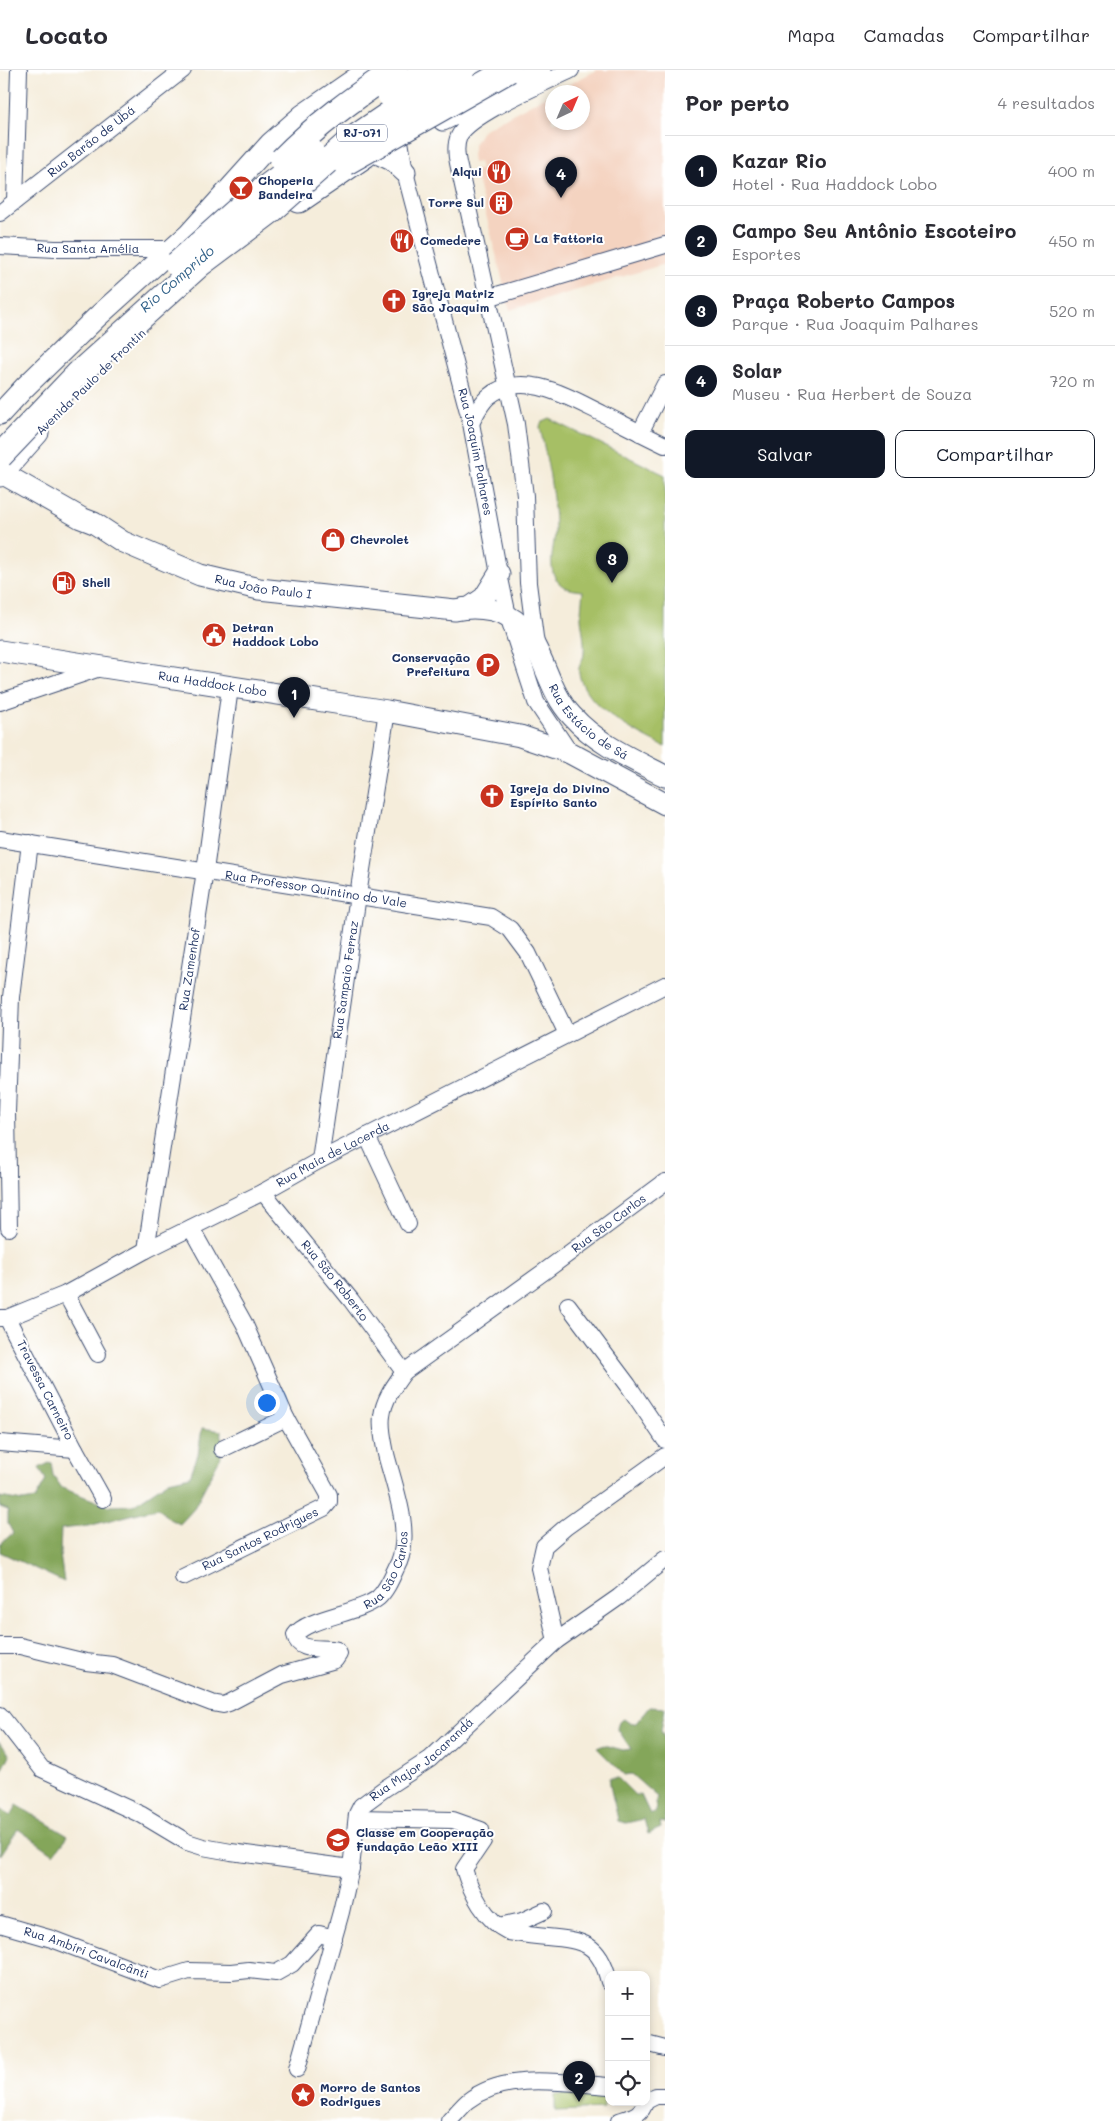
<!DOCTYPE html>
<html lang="pt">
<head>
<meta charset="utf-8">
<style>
	:root { --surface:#fff; --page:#f2f2f3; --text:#2b2b33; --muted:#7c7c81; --line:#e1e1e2; --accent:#111827 }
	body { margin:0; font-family:Mali,sans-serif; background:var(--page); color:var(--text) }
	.controls { position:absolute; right:15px; bottom:15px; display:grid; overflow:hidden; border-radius:10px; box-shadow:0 2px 8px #0003 }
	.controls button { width:45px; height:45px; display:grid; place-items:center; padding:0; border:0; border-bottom:1px solid var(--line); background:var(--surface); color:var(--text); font:25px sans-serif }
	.compass { position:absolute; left:545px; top:15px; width:45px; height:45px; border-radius:50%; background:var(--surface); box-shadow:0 2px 8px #0003; rotate:44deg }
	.you { position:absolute; left:266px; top:1332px; width:18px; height:18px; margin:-12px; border:4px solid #fff; border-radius:50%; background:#1a73e8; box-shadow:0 0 0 8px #1a73e833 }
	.badge { display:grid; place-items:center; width:32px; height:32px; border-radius:50%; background:var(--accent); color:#fff; font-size:16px; font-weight:700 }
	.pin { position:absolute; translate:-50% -41px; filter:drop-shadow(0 1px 2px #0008) }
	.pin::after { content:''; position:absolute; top:26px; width:18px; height:15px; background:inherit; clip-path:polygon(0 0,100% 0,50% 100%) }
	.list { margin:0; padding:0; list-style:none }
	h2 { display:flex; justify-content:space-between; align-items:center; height:65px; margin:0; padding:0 20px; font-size:21px }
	h2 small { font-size:16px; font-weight:400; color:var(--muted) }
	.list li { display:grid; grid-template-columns:32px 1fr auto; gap:15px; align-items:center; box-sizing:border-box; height:70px; padding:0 20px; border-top:1px solid var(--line) }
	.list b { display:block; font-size:19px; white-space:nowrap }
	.list p { margin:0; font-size:16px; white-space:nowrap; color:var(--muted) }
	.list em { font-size:16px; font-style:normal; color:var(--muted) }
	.actions { display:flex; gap:10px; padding:15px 20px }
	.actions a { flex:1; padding:11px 0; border:1px solid var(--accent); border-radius:10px; text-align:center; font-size:18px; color:var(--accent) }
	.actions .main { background:var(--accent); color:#fff }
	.icon { flex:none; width:28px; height:28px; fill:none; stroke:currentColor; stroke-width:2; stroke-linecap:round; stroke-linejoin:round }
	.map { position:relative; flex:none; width:665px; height:2051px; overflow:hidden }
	header { display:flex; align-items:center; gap:30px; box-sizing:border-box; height:70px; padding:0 25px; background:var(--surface); border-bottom:1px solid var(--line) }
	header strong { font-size:24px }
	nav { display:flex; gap:28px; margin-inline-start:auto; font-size:18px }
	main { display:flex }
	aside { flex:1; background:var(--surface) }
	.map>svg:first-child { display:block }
</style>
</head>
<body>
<header>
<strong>Locato</strong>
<nav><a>Mapa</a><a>Camadas</a><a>Compartilhar</a></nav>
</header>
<main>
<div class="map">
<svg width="665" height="2051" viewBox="0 0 665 2051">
	<rect width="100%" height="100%" fill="#fff"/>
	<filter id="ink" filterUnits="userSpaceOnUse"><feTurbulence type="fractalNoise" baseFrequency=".02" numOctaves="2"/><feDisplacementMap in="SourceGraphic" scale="10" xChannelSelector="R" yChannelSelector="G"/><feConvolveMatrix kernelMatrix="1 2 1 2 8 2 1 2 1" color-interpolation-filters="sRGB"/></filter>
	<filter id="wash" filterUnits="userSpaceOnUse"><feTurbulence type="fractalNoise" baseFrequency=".0096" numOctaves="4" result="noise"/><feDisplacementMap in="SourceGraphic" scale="20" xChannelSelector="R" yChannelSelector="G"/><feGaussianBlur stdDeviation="1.12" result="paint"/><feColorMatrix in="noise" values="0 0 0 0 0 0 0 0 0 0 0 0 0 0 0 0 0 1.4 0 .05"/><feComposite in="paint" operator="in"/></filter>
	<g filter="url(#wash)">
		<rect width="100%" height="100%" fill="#f5eddb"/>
		<path fill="#f4d3c0" d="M597,0H665V194L510,240L475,101L481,99L479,92L473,93L472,85L474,74L482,61L488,57L552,23V52H582V22H554Z"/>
		<path fill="#a6bf65" stroke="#607762" d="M550,349L665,405V677C638,664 585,637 579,604C577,596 584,590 584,583C585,571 582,559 581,548C581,539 582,530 583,521C573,520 562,519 556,509C547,495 555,475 555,460C555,425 547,391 540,357L541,353Z
			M603,2023L604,2039L555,2041V2025Z"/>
		<path fill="#84a65a" stroke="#506a5c" d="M202,1358L222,1361L221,1386L193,1440L180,1454L169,1449L158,1438L88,1456L61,1459L60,1484L64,1512L0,1482V1474L13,1463L8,1454V1440L0,1437V1427L23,1431L35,1429L46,1410L39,1398L51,1392L53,1405L62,1418L109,1436L133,1435L169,1411L190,1406L198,1384Z
			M649,1637L665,1638L661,1661L665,1669V1753L660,1752L661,1758L648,1764L644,1749L626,1753L618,1751C617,1741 608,1714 610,1708H618L635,1725H641L650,1744L655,1743L657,1727L631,1704L624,1705L597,1678L604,1675L623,1680L631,1679L617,1658L619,1652L624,1649L631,1654L636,1653Z
			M0,1672L10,1685L0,1705Z
			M17,1735L68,1766L54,1784L18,1759L0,1786V1739L11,1746Z"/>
	</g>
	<g filter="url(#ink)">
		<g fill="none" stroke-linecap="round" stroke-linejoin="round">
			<defs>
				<g id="minor">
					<path id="s1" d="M400,71L405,102L471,353L499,504L508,546L536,632L570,683"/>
					<path d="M15,131L19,0"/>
					<path id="s2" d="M0,143L183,0"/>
					<path id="s3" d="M0,176L55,179H174"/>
					<path d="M487,228L665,175"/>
					<path d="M471,353C476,344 480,334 488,327C522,298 570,328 603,344C623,354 644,365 665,375"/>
					<path d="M640,363L665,314"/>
					<path d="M536,575L528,513L525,426L516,354L458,93C456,84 455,75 459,66C470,44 547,12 571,0"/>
					<path d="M0,632L100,598"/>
					<path id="s4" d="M0,769L491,847L510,859L528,883L567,964"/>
					<path d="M367,1066L408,1154"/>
					<path id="s5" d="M320,1090L358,825L387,641"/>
					<path id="s6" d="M263,1122L351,1230L404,1302"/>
					<path d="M9,1158L7,1043L11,927L30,773"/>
					<path id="s7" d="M146,1180L205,801L230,618"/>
					<path d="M66,1224L98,1284"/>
					<path d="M568,1235L628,1315L665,1370"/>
					<path id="s8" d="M0,1248H7L66,1224L146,1180L263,1122L320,1090L665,915"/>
					<path d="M0,1373L75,1379L7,1248"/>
					<path d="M75,1379L103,1429"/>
					<path d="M222,1379L286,1348"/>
					<path id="s9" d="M183,1507L324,1438L329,1432V1425L286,1348L244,1253L191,1158"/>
					<path d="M556,1571L539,1498L544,1476L566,1457L665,1386"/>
					<path id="s10" d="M0,1576H20L86,1592L112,1595L212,1633L223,1635L229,1633L282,1605L335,1590L339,1584L337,1580C323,1576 299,1584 295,1565C307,1548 358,1544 378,1528C388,1519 393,1504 399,1492C412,1460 394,1416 386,1384C384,1372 380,1358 382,1346C384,1329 394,1316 404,1302L545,1201L665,1112"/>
					<path d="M0,1645L42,1699L142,1745L187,1772L203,1777L231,1782L351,1798"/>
					<path d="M357,1748L453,1750L481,1760L483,1771L464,1799C471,1822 485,1851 509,1862C521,1864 534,1866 547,1867C583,1870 600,1873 609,1912"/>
					<path id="s11" d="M0,1854L52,1869L160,1910L189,1901L231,1902L249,1900L276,1903L292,1894L319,1864L334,1868"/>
					<path d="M499,1856L522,1851L544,1841"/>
					<path d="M646,1973L665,1978"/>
					<path id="s12" d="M297,1999L341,1842L351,1798L357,1744L361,1736L384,1719L430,1689L556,1571L619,1527L665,1489"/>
					<path d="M646,2031L656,2026H665"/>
					<path d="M449,2051C455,2045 461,2037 468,2031C506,2001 564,2013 609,2016"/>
					<path d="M619,2051C631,2047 642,2045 645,2032"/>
				</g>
				<g id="major">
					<path d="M443,50L490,27L540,0"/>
					<path d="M377,83L392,90L405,102"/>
					<path d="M0,344L24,318L96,248L189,164L270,74L303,45L368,0"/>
					<path id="s13" d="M0,402L81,448L94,453L123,472L200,505L259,519L455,540C468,537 478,537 492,540C544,552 540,613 572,646C597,674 632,689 665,706"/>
					<path d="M0,406L38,363"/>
					<path d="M471,537L484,528L499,504"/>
					<path id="s14" d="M0,581L387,641L520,666L570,683L665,734"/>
				</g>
				<path id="highway" d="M299,130L365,85"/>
			</defs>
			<use href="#minor" stroke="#3c4c71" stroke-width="18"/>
			<use href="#major" stroke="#3c4c71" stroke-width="23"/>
			<use href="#highway" stroke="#3c4c71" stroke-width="27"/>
			<use href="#minor" stroke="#fff" stroke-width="16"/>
			<use href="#major" stroke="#fff" stroke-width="21"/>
			<use href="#highway" stroke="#fff" stroke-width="25"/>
			<defs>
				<path id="highway-bridge" d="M390,25L428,0
					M282,90C316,55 355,27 395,0
					M345,93L509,0
					M177,194L243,135L312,83
					M0,386L78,304L200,194L272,140L350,71L391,43L462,0"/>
			</defs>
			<use href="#highway-bridge" stroke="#3c4c71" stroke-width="27" stroke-linecap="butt"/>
			<use href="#highway-bridge" stroke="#fff" stroke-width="25"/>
		</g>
	</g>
	<defs>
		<symbol id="restaurant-disc" viewBox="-11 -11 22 22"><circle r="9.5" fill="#c8321e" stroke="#fff"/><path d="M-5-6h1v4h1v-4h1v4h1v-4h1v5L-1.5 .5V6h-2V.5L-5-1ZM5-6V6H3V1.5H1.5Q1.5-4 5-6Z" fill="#fff"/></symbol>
		<symbol id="bar-disc" viewBox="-11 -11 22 22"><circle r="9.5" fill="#c8321e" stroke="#fff"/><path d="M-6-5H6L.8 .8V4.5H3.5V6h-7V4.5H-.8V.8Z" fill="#fff"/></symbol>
		<symbol id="building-disc" viewBox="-11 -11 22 22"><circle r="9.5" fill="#c8321e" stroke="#fff"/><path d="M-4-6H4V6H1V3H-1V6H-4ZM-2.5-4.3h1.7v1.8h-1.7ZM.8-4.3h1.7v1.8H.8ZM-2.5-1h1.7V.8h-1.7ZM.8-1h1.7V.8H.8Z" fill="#fff"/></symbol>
		<symbol id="cafe-disc" viewBox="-11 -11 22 22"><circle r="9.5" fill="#c8321e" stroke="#fff"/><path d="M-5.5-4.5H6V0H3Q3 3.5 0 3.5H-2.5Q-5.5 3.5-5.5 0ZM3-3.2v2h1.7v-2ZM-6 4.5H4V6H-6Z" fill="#fff"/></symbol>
		<symbol id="church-disc" viewBox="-11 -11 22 22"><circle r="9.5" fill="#c8321e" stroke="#fff"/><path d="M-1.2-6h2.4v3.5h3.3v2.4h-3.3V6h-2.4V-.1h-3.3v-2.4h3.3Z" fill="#fff"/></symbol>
		<symbol id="shop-disc" viewBox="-11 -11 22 22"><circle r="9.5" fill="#c8321e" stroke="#fff"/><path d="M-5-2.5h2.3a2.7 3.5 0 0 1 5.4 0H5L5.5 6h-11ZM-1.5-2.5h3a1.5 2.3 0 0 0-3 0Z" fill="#fff"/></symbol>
		<symbol id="fuel-disc" viewBox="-11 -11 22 22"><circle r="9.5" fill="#c8321e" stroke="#fff"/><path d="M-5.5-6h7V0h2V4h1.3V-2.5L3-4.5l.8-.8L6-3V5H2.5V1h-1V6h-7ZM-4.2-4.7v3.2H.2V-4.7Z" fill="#fff"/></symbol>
		<symbol id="civic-disc" viewBox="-11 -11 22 22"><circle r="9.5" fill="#c8321e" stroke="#fff"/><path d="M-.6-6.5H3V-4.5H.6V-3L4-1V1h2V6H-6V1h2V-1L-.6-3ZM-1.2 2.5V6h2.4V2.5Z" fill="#fff"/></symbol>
		<symbol id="parking-disc" viewBox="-11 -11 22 22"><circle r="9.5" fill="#c8321e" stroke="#fff"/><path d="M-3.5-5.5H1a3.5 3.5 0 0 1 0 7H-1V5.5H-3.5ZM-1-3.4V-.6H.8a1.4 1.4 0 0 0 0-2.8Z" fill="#fff"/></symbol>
		<symbol id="school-disc" viewBox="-11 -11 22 22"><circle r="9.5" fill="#c8321e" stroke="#fff"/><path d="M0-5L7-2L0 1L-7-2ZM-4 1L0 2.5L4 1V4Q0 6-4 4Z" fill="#fff"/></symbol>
		<symbol id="sight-disc" viewBox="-11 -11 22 22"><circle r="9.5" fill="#c8321e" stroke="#fff"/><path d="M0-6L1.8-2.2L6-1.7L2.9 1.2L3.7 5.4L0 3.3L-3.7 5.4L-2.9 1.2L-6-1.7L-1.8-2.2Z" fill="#fff"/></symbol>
	</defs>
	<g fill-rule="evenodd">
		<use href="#restaurant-disc" x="485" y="88" width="28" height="28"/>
		<use href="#bar-disc" x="227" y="104" width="28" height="28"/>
		<use href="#building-disc" x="487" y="119" width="28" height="28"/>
		<use href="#cafe-disc" x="503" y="155" width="28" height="28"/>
		<use href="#restaurant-disc" x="388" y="157" width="28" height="28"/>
		<use href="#church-disc" x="380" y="217" width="28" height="28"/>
		<use href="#shop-disc" x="319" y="456" width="28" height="28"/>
		<use href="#fuel-disc" x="50" y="499" width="28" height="28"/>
		<use href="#civic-disc" x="200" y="551" width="28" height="28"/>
		<use href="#parking-disc" x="474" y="581" width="28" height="28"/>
		<use href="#church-disc" x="478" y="712" width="28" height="28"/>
		<use href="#school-disc" x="324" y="1756" width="28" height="28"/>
		<use href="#sight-disc" x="289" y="2011" width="28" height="28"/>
	</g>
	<g text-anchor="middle" stroke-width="4" stroke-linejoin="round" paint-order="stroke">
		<rect fill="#fff" stroke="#5f6d8e" stroke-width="1" x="337" y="54.5" width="50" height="17" rx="4"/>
		<g font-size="11" font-weight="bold" fill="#1b2f5e">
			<text x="362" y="67">RJ-071</text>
		</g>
		<g font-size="12" fill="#1b2f5e" stroke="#fff">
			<text dy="4" stroke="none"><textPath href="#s2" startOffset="116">Rua Barão de Ubá</textPath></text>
			<text dy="4" stroke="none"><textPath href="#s3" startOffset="88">Rua Santa Amélia</textPath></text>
			<text transform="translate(91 312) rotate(-44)" y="4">Avenida Paulo de Frontin</text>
			<text dy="4" stroke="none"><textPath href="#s1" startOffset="320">Rua Joaquim Palhares</textPath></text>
			<text dy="4" stroke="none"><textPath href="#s13" startOffset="290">Rua João Paulo I</textPath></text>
			<text dy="4" stroke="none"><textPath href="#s14" startOffset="215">Rua Haddock Lobo</textPath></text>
			<text dy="4" stroke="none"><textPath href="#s13" startOffset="674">Rua Estácio de Sá</textPath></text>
			<text dy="4" stroke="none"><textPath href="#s4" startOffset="320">Rua Professor Quintino do Vale</textPath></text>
			<text dy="4" stroke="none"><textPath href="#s7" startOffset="284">Rua Zamenhof</textPath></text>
			<text dy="4" stroke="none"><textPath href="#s5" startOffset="182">Rua Sampaio Ferraz</textPath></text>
			<text dy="4" stroke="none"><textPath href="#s8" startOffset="372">Rua Maia de Lacerda</textPath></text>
			<text dy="4" stroke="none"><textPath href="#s10" startOffset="999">Rua São Carlos</textPath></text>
			<text dy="4" stroke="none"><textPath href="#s6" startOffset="114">Rua São Roberto</textPath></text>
			<text transform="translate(45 1320) rotate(63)" y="4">Travessa Carneiro</text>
			<text dy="4" stroke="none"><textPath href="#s9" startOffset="86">Rua Santos Rodrigues</textPath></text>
			<text dy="4" stroke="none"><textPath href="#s10" startOffset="534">Rua São Carlos</textPath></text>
			<text dy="4" stroke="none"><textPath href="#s12" startOffset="348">Rua Major Jacarandá</textPath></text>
			<text dy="4" stroke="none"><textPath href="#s11" startOffset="91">Rua Ambíri Cavalcânti</textPath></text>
		</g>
		<g font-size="12" font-weight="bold" fill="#1b2f5e" stroke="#fff" text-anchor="start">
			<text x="482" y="106" text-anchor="end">Alqui</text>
			<text x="258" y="115">Choperia<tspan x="258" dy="14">Bandeira</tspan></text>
			<text x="484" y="137" text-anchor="end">Torre Sul</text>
			<text x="534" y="173">La Fattoria</text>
			<text x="420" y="175">Comedere</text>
			<text x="412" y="228">Igreja Matriz<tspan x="412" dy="14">São Joaquim</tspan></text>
			<text x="350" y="474">Chevrolet</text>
			<text x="82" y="517">Shell</text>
			<text x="232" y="562">Detran<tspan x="232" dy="14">Haddock Lobo</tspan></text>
			<text x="470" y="592" text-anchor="end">Conservação<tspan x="470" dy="14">Prefeitura</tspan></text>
			<text x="510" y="723">Igreja do Divino<tspan x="510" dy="14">Espírito Santo</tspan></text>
			<text x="356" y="1767">Classe em Cooperação<tspan x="356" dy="14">Fundação Leão XIII</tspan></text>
			<text x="320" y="2022">Morro de Santos<tspan x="320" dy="14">Rodrigues</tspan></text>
		</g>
		<g font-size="14" font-style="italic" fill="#306088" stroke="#fff">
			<text transform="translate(177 209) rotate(-41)" y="5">Rio Comprido</text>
		</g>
	</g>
</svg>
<div class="controls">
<button>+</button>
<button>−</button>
<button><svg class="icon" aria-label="locate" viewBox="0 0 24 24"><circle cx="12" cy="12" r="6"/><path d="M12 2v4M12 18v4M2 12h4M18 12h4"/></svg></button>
</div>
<svg class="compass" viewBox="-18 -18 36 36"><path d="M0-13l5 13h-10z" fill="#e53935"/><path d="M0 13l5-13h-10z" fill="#7c7c81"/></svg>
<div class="you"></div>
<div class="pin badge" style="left:294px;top:648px">1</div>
<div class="pin badge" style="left:579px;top:2032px">2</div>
<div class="pin badge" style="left:612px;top:513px">3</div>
<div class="pin badge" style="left:561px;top:128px">4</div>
</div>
<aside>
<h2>Por perto<small>4 resultados</small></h2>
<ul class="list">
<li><span class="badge">1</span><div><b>Kazar Rio</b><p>Hotel · Rua Haddock Lobo</p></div><em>400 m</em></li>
<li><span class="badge">2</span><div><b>Campo Seu Antônio Escoteiro</b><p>Esportes</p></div><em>450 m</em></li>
<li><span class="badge">3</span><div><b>Praça Roberto Campos</b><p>Parque · Rua Joaquim Palhares</p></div><em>520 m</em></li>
<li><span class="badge">4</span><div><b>Solar</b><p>Museu · Rua Herbert de Souza</p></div><em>720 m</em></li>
</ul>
<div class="actions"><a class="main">Salvar</a><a>Compartilhar</a></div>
</aside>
</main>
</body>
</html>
